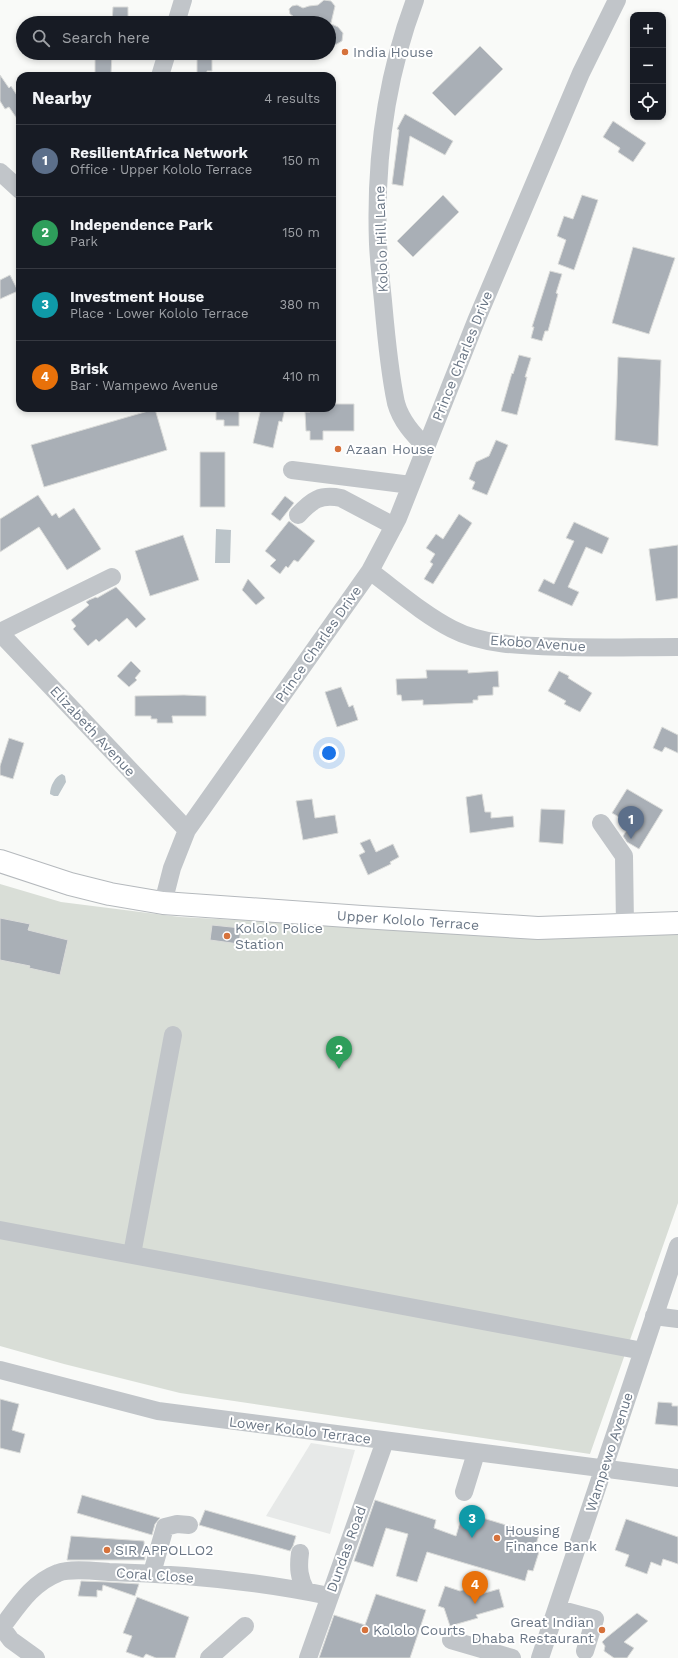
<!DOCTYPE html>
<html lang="en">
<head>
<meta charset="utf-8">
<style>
	:root { --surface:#171b24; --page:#20242c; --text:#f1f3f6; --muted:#9ea1a6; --line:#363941; --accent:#1a73e8 }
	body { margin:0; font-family:"Work Sans",sans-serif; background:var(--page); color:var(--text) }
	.controls { position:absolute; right:12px; top:12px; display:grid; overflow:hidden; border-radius:8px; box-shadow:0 2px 6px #0003 }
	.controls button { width:36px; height:36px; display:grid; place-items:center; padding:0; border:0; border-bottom:1px solid var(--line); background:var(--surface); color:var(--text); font:20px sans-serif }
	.you { position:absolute; left:329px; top:753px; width:14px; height:14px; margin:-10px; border:3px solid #fff; border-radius:50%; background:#1a73e8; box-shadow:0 0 0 6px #1a73e833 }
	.badge { display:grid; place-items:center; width:26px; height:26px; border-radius:50%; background:var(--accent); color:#fff; font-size:13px; font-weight:700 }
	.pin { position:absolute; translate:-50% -33px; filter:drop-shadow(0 1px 2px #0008) }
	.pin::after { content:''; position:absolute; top:21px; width:14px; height:12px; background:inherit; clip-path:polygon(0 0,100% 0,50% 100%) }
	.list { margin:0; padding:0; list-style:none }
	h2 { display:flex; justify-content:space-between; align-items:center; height:52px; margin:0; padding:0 16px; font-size:17px }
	h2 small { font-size:13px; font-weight:400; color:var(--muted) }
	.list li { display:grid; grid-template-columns:26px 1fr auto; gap:12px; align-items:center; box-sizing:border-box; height:72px; padding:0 16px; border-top:1px solid var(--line) }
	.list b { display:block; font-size:15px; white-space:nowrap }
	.list p { margin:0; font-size:13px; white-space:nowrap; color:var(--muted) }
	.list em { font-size:13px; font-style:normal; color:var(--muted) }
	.icon { flex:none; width:22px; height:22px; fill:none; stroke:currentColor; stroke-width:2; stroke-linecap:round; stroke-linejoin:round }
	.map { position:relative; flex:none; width:678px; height:1658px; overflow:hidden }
	.search { position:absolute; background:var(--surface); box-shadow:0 2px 6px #0003; left:16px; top:16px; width:320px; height:44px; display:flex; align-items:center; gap:10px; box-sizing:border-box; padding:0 14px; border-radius:22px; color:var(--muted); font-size:15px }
	.panel { position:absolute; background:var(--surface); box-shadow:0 2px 6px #0003; left:16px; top:72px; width:320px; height:340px; border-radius:12px }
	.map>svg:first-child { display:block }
</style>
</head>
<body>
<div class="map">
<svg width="678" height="1658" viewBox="0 0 678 1658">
	<rect width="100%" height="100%" fill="#f9faf8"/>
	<path fill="#e7e9e8" d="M311,1443L355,1450L330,1534L266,1516Z"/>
	<path fill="#d9ded7" d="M0,884L61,902L180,917L346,926L678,932V1203L590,1454L180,1393L64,1364L0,1346Z"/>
	<path fill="#bbc4c9" d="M216,529L231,530L230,563H215Z
		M62,774L65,776L66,782L58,796H54L50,794C50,787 55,776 62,774Z"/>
	<path fill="#a9afb6" stroke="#dbdcda" d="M324,0L331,1L335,6L331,23H297V19L290,14L289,9L292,6L297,5L303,8L309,6L318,5Z
		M113,7H128V23H112Z
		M329,23L338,27L343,33L342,41L335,45L329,46Z
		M480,46L503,69L455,116L432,93Z
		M100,53H112L111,74H95V57H100Z
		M197,53H212V71H207V76H197Z
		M0,75L9,88L11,86L20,100V123L9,107L5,109L0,101Z
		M405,114L453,141L445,155L410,136L403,186L392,184L399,130L397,129Z
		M613,121L646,143L633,162L618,152L620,148L603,137Z
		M443,195L459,212L413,257L397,241Z
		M582,195L598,200L574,270L558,264L566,240L557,236L564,216L573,219Z
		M633,247L675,258L649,334L612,323Z
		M550,271L562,274L556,293L558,294L548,331H545L542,341L531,338L534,327H532Z
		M10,275L18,291L0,299V280Z
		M519,355L531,358L525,377H527L517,415L501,411L512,373L513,374Z
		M618,357L661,360L658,446L615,440Z
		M332,404H354V431H323V440H310V431H306L305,412H310V408H332Z
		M216,408H239V426H224V420H216Z
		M261,408H285L282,422L279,421L273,448L253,443Z
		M155,409L167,450L44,487L31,445Z
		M496,440L508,445L487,495L472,489L475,482L469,479L476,462L489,456Z
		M200,452H225V507H200Z
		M38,495L52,516L56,513L59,518L74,508L101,549L67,570L39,527L0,552V519Z
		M285,496L294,503L280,521L271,514Z
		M459,514L472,523L433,584L424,579L433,564L430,562L435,554L426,548L436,534L443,539Z
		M289,521L315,541L298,562L294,560L288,568L286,566L280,574L270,566L276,560L265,551Z
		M574,522L609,538L602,554L586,547L568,587L579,592L572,606L538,591L544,579L554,584L574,541L566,538Z
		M183,535L199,580L150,596L135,551Z
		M678,545V598L656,601L649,549Z
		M248,579L265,598L256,605L242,590Z
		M116,587L146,619L136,628L127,618L99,642L96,639L88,646L73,629L76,626L71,620L89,605L86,602L89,600L96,597L97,598Z
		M131,661L141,671L135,678L137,680L129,687L117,676Z
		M426,670H468V673L498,671L499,687H493V695L478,696V700H473V703L423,705V700L402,701L401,695H397L396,679L427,678Z
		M559,671L569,676L568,678L592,693L580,712L564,704L566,701L548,691Z
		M341,687L349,707L353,705L358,720L337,727L325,692Z
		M184,695L206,696V716H172L173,723H157V719H151V716H135V696Z
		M662,727L678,735V753L665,747L662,752L653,748Z
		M9,738L24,743L13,779L0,775V766Z
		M627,789L663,810L639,849L627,842L623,836L631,824L612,813Z
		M482,794L485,812H491V818L513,816L514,827L470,833L466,797Z
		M312,799L315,818L335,815L338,833L303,840L296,801Z
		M541,809L565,810L563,844L539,842Z
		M370,839L376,852L393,844L399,857L390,862L391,864L368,875L359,855L365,852L360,843Z
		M0,918L30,924L28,930L68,940L60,975L29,968L30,966L0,960Z
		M212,925L241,928L239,944L210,940Z
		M0,1399L19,1404L12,1430L25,1434L20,1453L0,1448Z
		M658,1402L672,1403V1406H678V1426L655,1424Z
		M82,1495L160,1518L155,1524L152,1535L77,1513Z
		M375,1500L436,1520L434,1528L456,1536L463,1512L539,1535L534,1550L539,1552L533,1571L528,1570L525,1581L427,1552L417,1582L396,1576L408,1534L386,1528L373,1567L354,1561Z
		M205,1510L296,1536L293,1546L290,1551L199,1525Z
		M626,1519L678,1537V1564L663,1559L661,1566L651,1562L647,1574L625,1566L629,1555L615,1550Z
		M71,1536L144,1541L145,1560H67Z
		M81,1581L108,1582L139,1584L135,1596L103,1585L102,1591L97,1590V1597L78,1596Z
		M445,1586L460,1591L472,1587L474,1596L499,1589L504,1607L476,1615L478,1618L450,1626L444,1608L438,1606Z
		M376,1594L426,1610L410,1658H319L334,1615L365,1625Z
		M137,1597L189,1617L175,1658H156L146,1654L143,1658L126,1652L132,1636L123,1633Z
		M637,1613L648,1621L624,1642L634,1648L627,1658H614L604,1651L605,1646L602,1642L606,1638Z"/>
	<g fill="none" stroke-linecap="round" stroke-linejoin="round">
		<defs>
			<path id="major" d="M0,861L70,884L110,894L163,903L362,917L538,928L678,923"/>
		</defs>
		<use href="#major" stroke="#b5b9bd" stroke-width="24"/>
		<path stroke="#c1c5c9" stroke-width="18" d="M415,0C386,77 375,162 378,244C379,263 381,282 383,301C386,335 389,370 396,403C401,421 413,434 426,447
			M176,23L183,0
			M160,76L167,53
			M0,172L20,190
			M292,470L411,485
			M298,515C312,500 320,494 341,498L394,526
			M370,571C397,591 423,614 452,629C484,646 530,646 565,647C603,648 640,647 678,647
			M0,632L112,577
			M0,633L187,830
			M601,823L624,856L625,926
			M163,903L172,868L187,830L370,571L398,518L476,321L581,73L617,0
			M0,1230L643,1351
			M132,1254L173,1035
			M654,1316L678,1319
			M0,1370L158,1411L678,1478
			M464,1492L476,1453
			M300,1553C298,1568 299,1578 306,1591
			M152,1573L165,1527L177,1524L189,1525
			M558,1609L595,1619L585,1651
			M0,1625L11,1640L36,1658
			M2,1627C18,1606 32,1583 58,1573C70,1568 95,1571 109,1572C183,1574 257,1581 329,1596
			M451,1640L512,1658
			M209,1658L245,1626
			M308,1658L385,1441
			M540,1658L678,1246"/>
		<use href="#major" stroke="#fff" stroke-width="22"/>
	</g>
	<g fill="#d6723b" stroke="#fff" stroke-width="1.5">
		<circle cx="345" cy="52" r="4"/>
		<circle cx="338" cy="449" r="4"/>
		<circle cx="227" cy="936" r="4"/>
		<circle cx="497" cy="1538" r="4"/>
		<circle cx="107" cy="1550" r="4"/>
		<circle cx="365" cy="1630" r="4"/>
		<circle cx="602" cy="1630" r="4"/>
	</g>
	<g text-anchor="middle" stroke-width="4" stroke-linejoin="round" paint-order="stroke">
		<g font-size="14" fill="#6b7786" stroke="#fff" text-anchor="start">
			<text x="353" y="57">India House</text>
			<text x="346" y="454">Azaan House</text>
			<text x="235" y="933">Kololo Police<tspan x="235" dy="16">Station</tspan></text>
			<text x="505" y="1535">Housing<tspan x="505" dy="16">Finance Bank</tspan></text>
			<text x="115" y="1555">SIR APPOLLO2</text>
			<text x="594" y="1627" text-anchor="end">Great Indian<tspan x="594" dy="16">Dhaba Restaurant</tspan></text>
			<text x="373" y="1635">Kololo Courts</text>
		</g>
		<g font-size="14" fill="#6b7786" stroke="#fff">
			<text transform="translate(381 239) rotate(-92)" y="5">Kololo Hill Lane</text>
			<text transform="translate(462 356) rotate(-68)" y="5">Prince Charles Drive</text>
			<text transform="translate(538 643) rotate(4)" y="5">Ekobo Avenue</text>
			<text transform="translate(318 644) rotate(-55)" y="5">Prince Charles Drive</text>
			<text transform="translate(93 731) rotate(47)" y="5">Elizabeth Avenue</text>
			<text transform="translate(408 920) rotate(4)" y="5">Upper Kololo Terrace</text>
			<text transform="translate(300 1430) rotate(7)" y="5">Lower Kololo Terrace</text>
			<text transform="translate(609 1452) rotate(-72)" y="5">Wampewo Avenue</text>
			<text transform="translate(346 1549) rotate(-70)" y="5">Dundas Road</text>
			<text transform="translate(155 1575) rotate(4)" y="5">Coral Close</text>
		</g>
	</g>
</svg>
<div class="controls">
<button>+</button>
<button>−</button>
<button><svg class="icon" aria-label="locate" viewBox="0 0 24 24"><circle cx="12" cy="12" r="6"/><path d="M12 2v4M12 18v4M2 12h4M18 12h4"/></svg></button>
</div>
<div class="you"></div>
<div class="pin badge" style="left:631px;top:839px;background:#5c6f8a">1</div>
<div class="pin badge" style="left:339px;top:1069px;background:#2e9e5b">2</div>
<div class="pin badge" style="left:472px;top:1538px;background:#0f9aa8">3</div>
<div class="pin badge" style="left:475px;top:1604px;background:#e8710a">4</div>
<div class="search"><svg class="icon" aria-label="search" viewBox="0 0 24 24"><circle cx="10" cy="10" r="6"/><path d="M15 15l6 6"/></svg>Search here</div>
<section class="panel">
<h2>Nearby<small>4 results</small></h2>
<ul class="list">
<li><span class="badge" style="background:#5c6f8a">1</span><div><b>ResilientAfrica Network</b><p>Office · Upper Kololo Terrace</p></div><em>150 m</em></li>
<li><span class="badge" style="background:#2e9e5b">2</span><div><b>Independence Park</b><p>Park</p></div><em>150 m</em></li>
<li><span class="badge" style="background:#0f9aa8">3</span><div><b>Investment House</b><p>Place · Lower Kololo Terrace</p></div><em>380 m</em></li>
<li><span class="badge" style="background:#e8710a">4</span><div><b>Brisk</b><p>Bar · Wampewo Avenue</p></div><em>410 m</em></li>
</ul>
</section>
</div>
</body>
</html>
